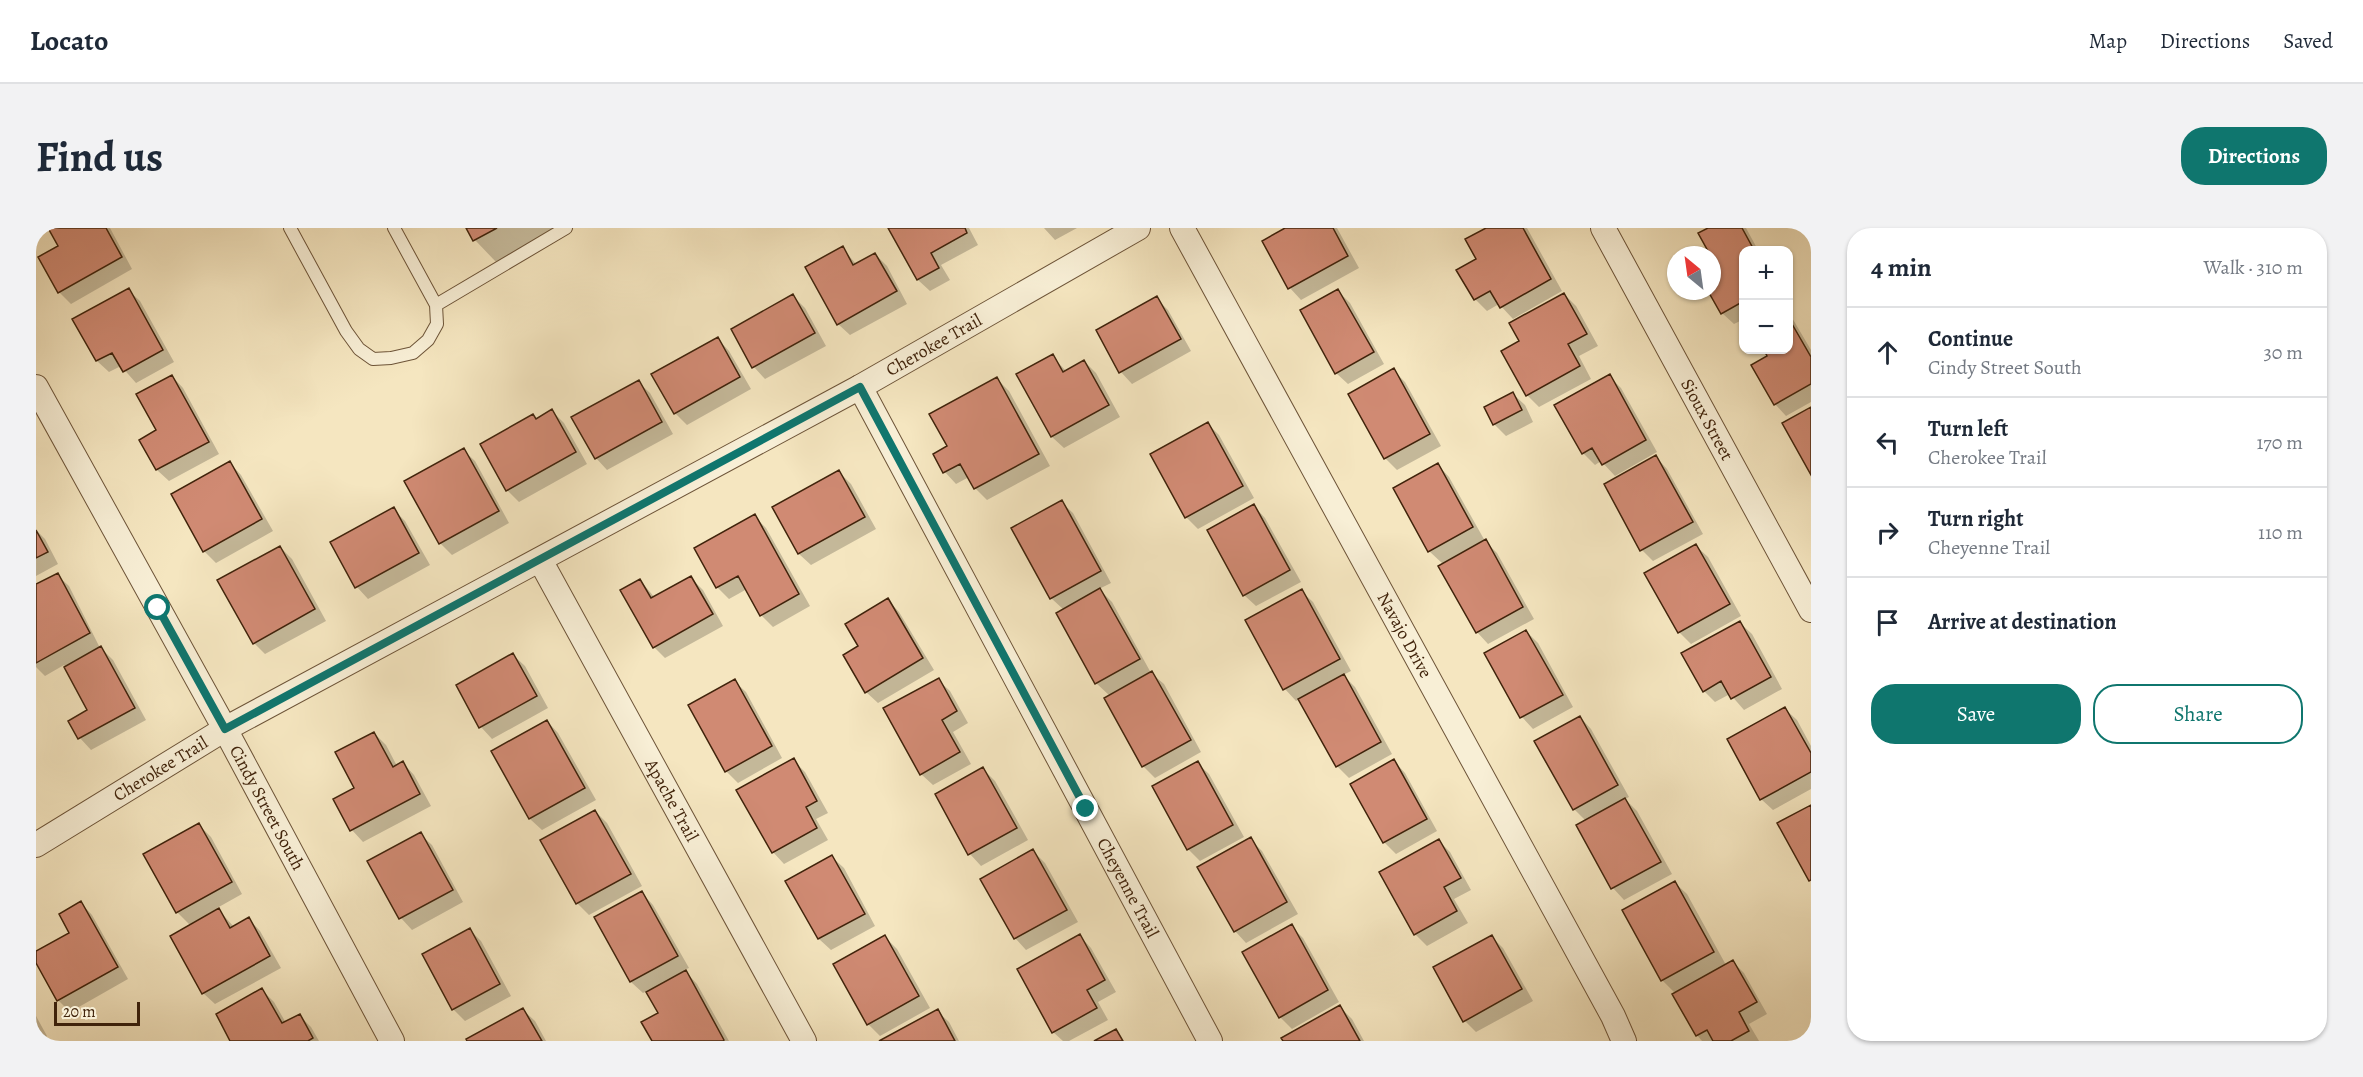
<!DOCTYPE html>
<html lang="en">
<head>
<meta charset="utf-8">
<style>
	:root { --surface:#fff; --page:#f2f2f3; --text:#1f2937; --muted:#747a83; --line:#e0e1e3; --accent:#0f766e }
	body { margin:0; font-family:Alegreya,serif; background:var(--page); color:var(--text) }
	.controls { position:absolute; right:18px; top:18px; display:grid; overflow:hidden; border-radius:12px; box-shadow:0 2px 4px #0004 }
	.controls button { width:54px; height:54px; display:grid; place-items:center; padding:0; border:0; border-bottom:2px solid var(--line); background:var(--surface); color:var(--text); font:30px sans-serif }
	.compass { position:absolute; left:1631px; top:18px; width:54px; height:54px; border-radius:50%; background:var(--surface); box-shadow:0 2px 4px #0004; rotate:331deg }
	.scale { position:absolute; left:18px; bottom:15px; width:86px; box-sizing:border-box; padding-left:6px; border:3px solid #40230b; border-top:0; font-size:16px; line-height:21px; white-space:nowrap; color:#40230b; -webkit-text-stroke:4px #f8efd6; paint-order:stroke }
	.stop { position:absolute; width:18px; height:18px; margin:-14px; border:4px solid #0f766e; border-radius:50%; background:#fff }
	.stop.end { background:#0f766e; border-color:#fff; box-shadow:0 2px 6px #0008 }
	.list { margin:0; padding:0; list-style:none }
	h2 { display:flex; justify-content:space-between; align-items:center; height:78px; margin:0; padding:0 24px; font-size:26px }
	h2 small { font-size:20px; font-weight:400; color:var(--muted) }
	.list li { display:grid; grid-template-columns:39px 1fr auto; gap:18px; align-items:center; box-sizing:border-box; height:90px; padding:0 24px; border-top:2px solid var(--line) }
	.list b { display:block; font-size:22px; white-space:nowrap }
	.list p { margin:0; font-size:20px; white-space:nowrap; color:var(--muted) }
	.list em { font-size:20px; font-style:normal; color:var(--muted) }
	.actions { display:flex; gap:12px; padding:18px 24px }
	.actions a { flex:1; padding:14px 0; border:2px solid var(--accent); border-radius:24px; text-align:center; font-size:21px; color:var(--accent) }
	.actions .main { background:var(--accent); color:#fff }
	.icon { flex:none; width:33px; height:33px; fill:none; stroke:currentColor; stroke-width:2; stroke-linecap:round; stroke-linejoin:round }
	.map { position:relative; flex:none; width:1775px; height:813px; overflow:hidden; border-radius:24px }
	header { display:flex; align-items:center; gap:36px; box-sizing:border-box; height:84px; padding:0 30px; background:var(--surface); border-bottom:2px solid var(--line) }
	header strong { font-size:28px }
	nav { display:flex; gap:33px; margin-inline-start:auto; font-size:21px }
	.intro { display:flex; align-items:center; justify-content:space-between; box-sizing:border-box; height:144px; padding:0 36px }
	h1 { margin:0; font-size:42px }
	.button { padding:15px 27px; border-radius:24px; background:var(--accent); color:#fff; font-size:21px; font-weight:700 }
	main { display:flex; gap:36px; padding:0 36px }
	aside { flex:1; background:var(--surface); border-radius:24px; box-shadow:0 2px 4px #0004 }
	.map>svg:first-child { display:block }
</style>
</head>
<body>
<header>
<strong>Locato</strong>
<nav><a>Map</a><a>Directions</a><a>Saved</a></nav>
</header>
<div class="intro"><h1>Find us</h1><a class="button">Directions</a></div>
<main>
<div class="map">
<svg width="1775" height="813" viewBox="0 0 1775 813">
	<rect width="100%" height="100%" fill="#f5e6c0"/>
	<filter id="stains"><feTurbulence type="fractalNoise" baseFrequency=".00333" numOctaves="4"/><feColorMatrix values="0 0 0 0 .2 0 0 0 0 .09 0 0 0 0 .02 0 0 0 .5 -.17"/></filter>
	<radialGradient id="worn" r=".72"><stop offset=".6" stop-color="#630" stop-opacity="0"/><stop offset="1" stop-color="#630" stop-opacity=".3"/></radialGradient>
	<path fill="#0003" d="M14,0H74L96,41L35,76L23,64L24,19Z
		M432,0H523L460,34L439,12Z
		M853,0H933L942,17L905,37L914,52L894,63L882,52Z
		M1008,0H1041L1019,12Z
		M1252,0H1301L1323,40L1265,72L1254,60L1228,13Z
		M1453,0H1491L1526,63L1477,91L1463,76L1451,83L1439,71L1442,31Z
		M1675,0H1710L1722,22H1708V91L1698,96L1686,85L1674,63L1676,48L1685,43Z
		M806,20L821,37L839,26L851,38L871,76L814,107L802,96Z
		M92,62L104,73L138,134L100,155L85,138L73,144L61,133L38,91Z
		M1302,63L1314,75L1348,136L1312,156L1300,145Z
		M1528,66L1540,78L1562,118L1543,128L1555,151L1503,179L1491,167L1485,114Z
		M757,68L769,80L790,118L729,151L718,139L697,102Z
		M1120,70L1132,82L1155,123L1096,156L1085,144L1062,103Z
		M1752,83L1775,122V174L1750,188L1739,176L1733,128L1730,122H1752Z
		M682,111L693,123L715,161L651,197L639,185Z
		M1016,128L1030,143L1048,133L1060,145L1084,189L1028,220L1016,209L982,147Z
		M1357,142L1369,154L1405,218L1361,242L1349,230Z
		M136,148L147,160L183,226L133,253L121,242L105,212L122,203Z
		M1573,148L1585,160L1621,224L1579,248L1565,233L1559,237L1547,225Z
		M961,151L973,163L1014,238L951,272L939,260L933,249L920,256L909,244L899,226L913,219Z
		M602,154L614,165L637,206L571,242L560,230Z
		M1477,166L1489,177L1497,194L1470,208L1458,196Z
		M516,183L528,195L551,236L483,274L471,262L446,216Z
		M1171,195L1183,207L1218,270L1162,301L1150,289Z
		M427,222L439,233L473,295L416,327L404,315Z
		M1620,229L1631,241L1667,306L1617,333L1606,322Z
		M194,235L205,247L237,303L180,335L168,323Z
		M1402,237L1413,249L1449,313L1461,325L1498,391L1452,416L1441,404L1407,336L1393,323Z
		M803,244L815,256L840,301L775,337L763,326L738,280Z
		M1025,274L1037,285L1075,355L1063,361L1076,374L1115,445L1128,456L1165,524L1119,550L1107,538L1070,470L1074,468L1060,455L1028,382L1015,370Z
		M1218,278L1229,290L1265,354L1220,378L1208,367Z
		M357,281L369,293L394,337L332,371L321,359L296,315Z
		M718,288L730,300L774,378L737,399L725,387L711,361L693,371L681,359Z
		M0,302L9,311L22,336L0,348Z
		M1660,318L1672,329L1705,388L1655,416L1643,404Z
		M244,319L256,331L290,393L229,426L218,415Z
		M21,347L33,358L63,418L77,432L110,492L55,522L44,510L34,493L54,482L28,437L9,448L0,439V358Z
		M655,350L667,362L687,398L629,430L618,419L604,352L619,370Z
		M1265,363L1277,374L1315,443L1307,447L1319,459L1356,526L1313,550L1301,538L1264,471L1260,473L1249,461L1211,393Z
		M852,372L863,384L898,442L842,475L830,464L824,419Z
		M1704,395L1716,406L1746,461L1708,482L1694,466L1679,474L1668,463Z
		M1490,403L1502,415L1537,479L1497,501L1486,489L1450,426Z
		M477,427L489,438L512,480L456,511L445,499Z
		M902,452L914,463L932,495L917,504L935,536L897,557L885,546Z
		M698,453L710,464L746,530L702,555L690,543Z
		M1749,481L1761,492L1775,518V561L1737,582L1725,571Z
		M1544,489L1555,501L1593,569L1589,571L1601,583L1636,646L1588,672L1577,660L1542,598L1550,593L1538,581Z
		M511,493L522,505L560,572L506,602L494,591L457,523Z
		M338,505L350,517L361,538L367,535L378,547L395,578L327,614L316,602L320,560Z
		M757,532L769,544L792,585L780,591L792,612L748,636L737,624Z
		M1358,533L1369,545L1401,603L1360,626L1348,614Z
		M1161,535L1173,546L1208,609L1164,633L1153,622L1118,559Z
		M947,541L959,553L992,612L945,638L934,626Z
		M559,583L571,595L606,658L553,687L541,675L506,613Z
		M163,597L175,609L206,666L181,680L198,699L213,691L224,703L245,740L179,776L167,765L155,698L141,684Z
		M384,606L396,617L427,674L376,702L365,690L333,634Z
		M1214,611L1226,623L1262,686L1210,715L1199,703Z
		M1403,613L1414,624L1435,662L1418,671L1432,695L1391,718L1379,706L1345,644Z
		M997,623L1009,635L1042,694L990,722L979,710Z
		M796,629L808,640L839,698L795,722L783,711L751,653Z
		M1639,655L1651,666L1690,737L1697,734L1708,745L1731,786L1713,796L1723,813H1666L1661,807L1640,766L1626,752L1588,683Z
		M606,665L617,677L653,740L648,742L661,756L693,813H617L624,785L611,763L607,765L595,754L560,690Z
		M45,675L56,687L92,751L34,784L22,772L0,732V725L35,705Z
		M1255,698L1267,710L1303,774L1256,801L1244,789Z
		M433,701L445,713L475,768L429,793L417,781Z
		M1044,708L1055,720L1080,764L1062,774L1072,792L1033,813H1027L1017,804Z
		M849,709L861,721L894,780L844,808L832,796L799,737Z
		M1456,709L1467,720L1497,773L1440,804L1429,793Z
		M226,762L238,774L250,795L263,787L275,799L283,813H196Z
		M1304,779L1316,791L1328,813H1249Z
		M487,782L499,793L510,813H433Z
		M901,783L913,794L923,813H846Z
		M0,788L11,808L3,813H0Z"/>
	<path fill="#d08a73" stroke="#40230b" stroke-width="1.5" d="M12,0H70L86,29L22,65L2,29L22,18Z
		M430,0H461L437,13Z
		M852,0H929L931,5L895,25L903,40L881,52Z
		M1249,0H1297L1312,28L1252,61L1226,13Z
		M1450,0H1487L1515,51L1464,80L1454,63L1438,72L1420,42L1440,31L1429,11Z
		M1672,0H1706L1718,22H1708V73L1685,86L1672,63H1676V47L1683,43L1662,5Z
		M807,18L817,37L839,25L861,63L801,97L769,39Z
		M93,60L127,122L87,144L76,125L60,133L36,91Z
		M1302,61L1338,124L1299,146L1264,82Z
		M1528,65L1551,106L1532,116L1544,138L1490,168L1465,123L1483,113L1473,95Z
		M757,66L779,105L716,140L695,101Z
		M1121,68L1145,111L1083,145L1060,102Z
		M1752,89L1775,129V156L1738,177L1715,137L1731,128L1728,122H1752Z
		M682,109L704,149L638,186L615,146Z
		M1017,126L1027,144L1048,132L1073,177L1015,209L980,146Z
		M1358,140L1394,206L1348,231L1312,166Z
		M1574,146L1610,212L1566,237L1556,220L1546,226L1518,177Z
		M136,147L173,214L120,242L103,212L120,202L100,166Z
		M961,149L1003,226L938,261L924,236L907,245L897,226L911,218L893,186Z
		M603,152L626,194L559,231L535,189Z
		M1477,164L1486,182L1457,197L1448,179Z
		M1775,179V247L1746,195Z
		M516,181L540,224L470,263L444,216L497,186L500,191Z
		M1172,194L1207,258L1149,290L1114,226Z
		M428,220L463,283L403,316L368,253Z
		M1620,227L1657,294L1604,323L1568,256Z
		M194,233L226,291L167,324L135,266Z
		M1402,235L1437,299L1392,324L1357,260Z
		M803,242L829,289L762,326L736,279Z
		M1026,272L1065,343L1014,371L975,300Z
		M1218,276L1254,342L1207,368L1171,302Z
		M358,279L383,325L319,360L294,314Z
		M719,286L763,366L724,388L702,348L680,360L658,320Z
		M0,302L12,324L0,330Z
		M1450,311L1487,379L1440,405L1402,338Z
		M1660,316L1694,376L1642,405L1608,345Z
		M244,318L279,381L217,416L181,352Z
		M22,345L54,405L0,435V356Z
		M655,348L677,386L617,420L584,362L604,351L615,370Z
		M1064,360L1104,431L1059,456L1020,385Z
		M1266,361L1304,431L1247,462L1209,392Z
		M852,370L887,430L829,465L807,427L822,418L809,396Z
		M1704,393L1735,449L1695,471L1685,453L1667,464L1645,425Z
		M1490,402L1527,467L1484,490L1448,425Z
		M65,418L99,480L42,511L32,493L51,482L28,439Z
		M477,425L501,468L443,500L420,457Z
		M1116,443L1155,512L1106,539L1068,470Z
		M1308,446L1345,514L1300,539L1262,471Z
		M903,450L921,483L906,492L924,524L884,547L847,480Z
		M699,451L736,518L689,544L652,477Z
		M1749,479L1775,525V544L1724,572L1691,511Z
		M1544,488L1582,557L1537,582L1498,513Z
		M511,492L549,560L493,591L455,523Z
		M338,504L357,539L367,533L384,566L314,603L297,571L318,560L299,524Z
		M758,530L781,573L770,579L781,600L736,625L700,562Z
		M1358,531L1391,591L1347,615L1314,556Z
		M1162,533L1197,597L1151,622L1116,558Z
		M947,539L981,600L932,627L899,566Z
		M1589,570L1625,634L1575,661L1540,597Z
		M1775,577V652L1773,653L1741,595Z
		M559,582L595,646L540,676L504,612Z
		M163,595L196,654L140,685L107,626Z
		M385,604L417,662L363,691L331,633Z
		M1215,609L1251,674L1198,704L1161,639Z
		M1403,611L1425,650L1408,659L1421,683L1378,707L1343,644Z
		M997,621L1031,682L978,711L944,651Z
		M796,627L829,686L782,711L749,653Z
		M1639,653L1678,724L1625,753L1586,682Z
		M606,663L642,728L594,754L558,689Z
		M45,673L82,739L21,773L0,735V723L33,705L23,686Z
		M183,680L194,700L213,689L234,728L166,766L134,708Z
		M1256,696L1292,762L1243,790L1206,724Z
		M434,700L464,756L416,782L386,726Z
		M1044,706L1069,752L1051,762L1061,780L1016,805L981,741Z
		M849,707L883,768L831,797L797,736Z
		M1456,707L1486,761L1427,794L1397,739Z
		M1697,732L1721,774L1703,784L1713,803L1695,813H1677L1671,802L1660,808L1636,766Z
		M650,742L688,812L687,813H616L605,794L622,785L610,764Z
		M226,760L246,795L264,786L277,810L272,813H194L180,786Z
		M1304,777L1324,813H1247L1245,810Z
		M487,780L506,813H431L430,811Z
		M902,781L919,813H843Z
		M1080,801L1087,813H1058Z"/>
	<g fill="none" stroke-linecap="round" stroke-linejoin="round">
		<defs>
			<path id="lane" d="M254,0L310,103L323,121L337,131L355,130L377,125L392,112L401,96L400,77L358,0
				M400,77L530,0"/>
			<g id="street">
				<path id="s1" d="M1146,0L1577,788L1588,813"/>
				<path id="s2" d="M1567,0L1775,382"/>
				<path id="s3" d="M0,159L189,501L356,813"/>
				<path id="s4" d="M824,159L1174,813"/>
				<path id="s5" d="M504,332L768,813"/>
				<path id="s6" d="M0,617L189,501L824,159L1102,0"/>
			</g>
		</defs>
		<use href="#lane" stroke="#6d5438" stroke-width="14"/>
		<use href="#street" stroke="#6d5438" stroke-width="26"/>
		<use href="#lane" stroke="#f8efd6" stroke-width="12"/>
		<use href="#street" stroke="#f8efd6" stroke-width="24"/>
	</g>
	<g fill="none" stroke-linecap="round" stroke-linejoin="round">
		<path stroke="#0f766e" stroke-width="8" d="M122,380L189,501L824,159L1050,581"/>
	</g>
	<g text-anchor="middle" stroke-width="6" stroke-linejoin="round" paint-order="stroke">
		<g font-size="18" fill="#40230b" stroke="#f8efd6">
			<text dy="6" stroke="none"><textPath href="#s6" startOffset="1028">Cherokee Trail</textPath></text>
			<text dy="6" stroke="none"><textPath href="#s2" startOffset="218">Sioux Street</textPath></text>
			<text dy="6" stroke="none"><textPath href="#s1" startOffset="464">Navajo Drive</textPath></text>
			<text dy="6" stroke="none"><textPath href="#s6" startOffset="146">Cherokee Trail</textPath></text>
			<text dy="6" stroke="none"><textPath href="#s5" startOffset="274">Apache Trail</textPath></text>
			<text dy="6" stroke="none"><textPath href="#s3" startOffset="480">Cindy Street South</textPath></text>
			<text dy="6" stroke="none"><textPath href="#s4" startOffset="568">Cheyenne Trail</textPath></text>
		</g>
	</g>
	<rect width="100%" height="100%" filter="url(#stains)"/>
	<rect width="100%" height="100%" fill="url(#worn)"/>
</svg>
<div class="controls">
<button>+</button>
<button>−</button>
</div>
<svg class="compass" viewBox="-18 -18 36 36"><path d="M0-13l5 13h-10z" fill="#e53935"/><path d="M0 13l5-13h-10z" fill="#747a83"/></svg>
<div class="scale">20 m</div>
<div class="stop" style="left:122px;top:380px"></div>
<div class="stop end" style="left:1050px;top:581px"></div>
</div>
<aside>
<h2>4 min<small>Walk · 310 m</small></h2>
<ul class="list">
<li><svg class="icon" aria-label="ahead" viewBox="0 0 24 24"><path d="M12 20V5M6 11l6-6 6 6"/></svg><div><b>Continue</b><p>Cindy Street South</p></div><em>30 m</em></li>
<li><svg class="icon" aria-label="left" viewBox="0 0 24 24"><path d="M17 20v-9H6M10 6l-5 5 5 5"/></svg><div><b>Turn left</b><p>Cherokee Trail</p></div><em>170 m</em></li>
<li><svg class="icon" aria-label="right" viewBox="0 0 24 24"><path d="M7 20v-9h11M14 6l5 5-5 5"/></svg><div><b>Turn right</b><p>Cheyenne Trail</p></div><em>110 m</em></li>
<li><svg class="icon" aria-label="arrive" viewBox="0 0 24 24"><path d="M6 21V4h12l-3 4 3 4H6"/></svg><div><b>Arrive at destination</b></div></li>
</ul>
<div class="actions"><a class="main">Save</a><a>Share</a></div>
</aside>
</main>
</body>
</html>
